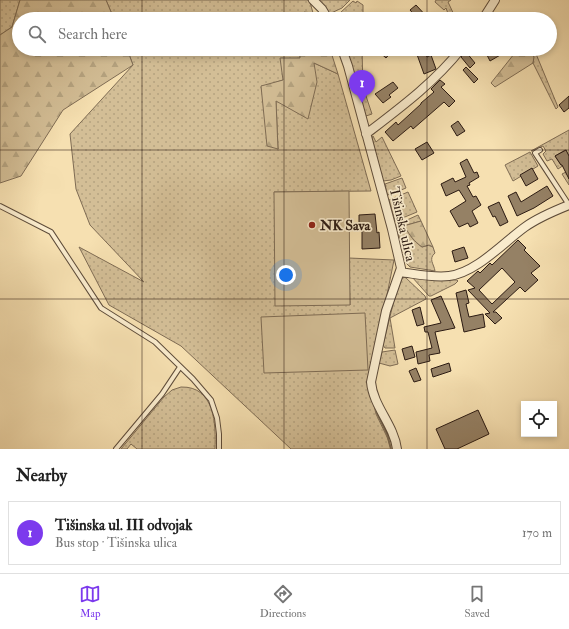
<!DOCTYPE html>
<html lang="en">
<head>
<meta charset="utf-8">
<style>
	:root { --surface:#fff; --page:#f6f6f6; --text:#222; --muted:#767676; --line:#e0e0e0; --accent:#7c3aed }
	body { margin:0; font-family:"IM FELL Double Pica",serif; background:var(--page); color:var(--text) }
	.controls { position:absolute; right:12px; bottom:12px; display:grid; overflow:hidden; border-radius:0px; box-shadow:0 2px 6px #0003 }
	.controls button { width:36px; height:36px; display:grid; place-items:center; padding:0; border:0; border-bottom:1px solid var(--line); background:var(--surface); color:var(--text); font:20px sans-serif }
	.you { position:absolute; left:286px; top:275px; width:14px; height:14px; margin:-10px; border:3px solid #fff; border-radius:50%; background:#1a73e8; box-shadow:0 0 0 6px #1a73e833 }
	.badge { display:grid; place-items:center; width:26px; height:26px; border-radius:50%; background:var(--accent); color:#fff; font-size:13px; font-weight:700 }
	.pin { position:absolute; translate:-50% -33px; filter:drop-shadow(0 1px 2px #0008) }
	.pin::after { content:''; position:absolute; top:21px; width:14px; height:12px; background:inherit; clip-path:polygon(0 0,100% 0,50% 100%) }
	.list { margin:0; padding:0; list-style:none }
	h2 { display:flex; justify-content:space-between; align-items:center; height:52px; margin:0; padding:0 16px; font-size:17px }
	h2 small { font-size:13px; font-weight:400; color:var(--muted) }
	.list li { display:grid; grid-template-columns:26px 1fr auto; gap:12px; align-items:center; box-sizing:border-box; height:64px; margin:0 8px 8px; padding:0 8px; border:1px solid var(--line); border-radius:0px }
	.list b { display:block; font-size:15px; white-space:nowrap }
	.list p { margin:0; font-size:13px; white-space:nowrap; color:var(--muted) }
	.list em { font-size:13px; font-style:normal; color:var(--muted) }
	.icon { flex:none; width:22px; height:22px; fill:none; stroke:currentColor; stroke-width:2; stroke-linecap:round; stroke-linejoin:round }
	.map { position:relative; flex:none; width:569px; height:449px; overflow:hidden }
	.search { position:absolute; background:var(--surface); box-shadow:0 2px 6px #0003; left:12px; right:12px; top:12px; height:44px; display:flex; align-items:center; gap:10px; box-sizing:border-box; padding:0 14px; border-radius:22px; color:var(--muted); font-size:15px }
	.sheet { height:124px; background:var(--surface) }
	nav { display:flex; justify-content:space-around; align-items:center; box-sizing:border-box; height:56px; border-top:1px solid var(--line); background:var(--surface); font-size:11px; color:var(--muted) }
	nav a { display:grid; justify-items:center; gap:2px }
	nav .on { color:var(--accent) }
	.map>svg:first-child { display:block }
</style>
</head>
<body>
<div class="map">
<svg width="569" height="449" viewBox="0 0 569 449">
	<defs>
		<pattern id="grass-dots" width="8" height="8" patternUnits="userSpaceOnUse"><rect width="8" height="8" fill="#d3be96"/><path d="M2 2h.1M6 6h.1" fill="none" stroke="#b5a380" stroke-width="1.8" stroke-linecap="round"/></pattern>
		<pattern id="forest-firs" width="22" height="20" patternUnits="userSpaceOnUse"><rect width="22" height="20" fill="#d3be96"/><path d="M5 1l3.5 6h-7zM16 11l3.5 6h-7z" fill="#b5a380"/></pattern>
	</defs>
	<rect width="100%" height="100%" fill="#f6e0b1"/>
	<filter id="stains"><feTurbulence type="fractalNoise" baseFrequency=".005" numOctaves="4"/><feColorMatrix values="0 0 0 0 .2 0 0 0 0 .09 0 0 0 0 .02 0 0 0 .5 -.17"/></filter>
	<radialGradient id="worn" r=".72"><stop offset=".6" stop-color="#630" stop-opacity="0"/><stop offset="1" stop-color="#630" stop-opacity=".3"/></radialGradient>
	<path fill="url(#grass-dots)" stroke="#7f6c54" d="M0,0H20L12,27L0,35Z
		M106,0H307L310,2L313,13L304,12L302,19H114Z
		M319,0H350L342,8L329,14Z
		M436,0H451L448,2L456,19H450L446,8L444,10L435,2Z
		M353,1L356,3L357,1L363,5V18L340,13Z
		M127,49H300V59L283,80L261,87L278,149L276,101L314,63L338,74L371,191L274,192L350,305L349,258L394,260L369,384L376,414L388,439L391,449H291L181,346L109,305L79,247L144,282L90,225L76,189L70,134L133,65Z
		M346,49H362L363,87L372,114L366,116Z
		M530,49H534L558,107L556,109L533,63V57Z
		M569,130V156L565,150L555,156L561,165L569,161V185L562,174L568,171L564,165L558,169L552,159L547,161L543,154L546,151L543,146L531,151Z
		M373,136L376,142L382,137L401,176L391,180L383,181L372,138Z
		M530,152L538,166L513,181L505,165Z
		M402,178L406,188L389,195L387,194L385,184Z
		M408,192L417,212L395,221L389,200Z
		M418,215L421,221L407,225C410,236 412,240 422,247L429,245L433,247L435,253C428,259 434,264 435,271L410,267L406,263L396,225Z
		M405,277L425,296L426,299L390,318L395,348H385L383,345L398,284L401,279Z
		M412,277L444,280H457L458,281L455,284L431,296H429Z
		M395,350L398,364L390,366L379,363L382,352Z
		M181,387C215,386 216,425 215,449H137L131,444L127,449H121L164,397L172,390Z"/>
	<path fill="url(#forest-firs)" stroke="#7f6c54" d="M20,0H106L114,19H19V49H127L133,65L63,110L21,176L0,183V35L12,27Z
		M300,49H330L338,74L314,63L317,82L308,119L276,101L278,149L267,146L261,86L283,80L280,58H300Z
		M518,49H530L534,57L533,63L495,87L491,83Z
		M421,221L433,247L429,245L422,247C414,241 410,236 405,227L407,225Z"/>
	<path fill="#d3be96" stroke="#7f6c54" d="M349,191L350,305L275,306L274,192Z
		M365,313L368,370L264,373L261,317Z"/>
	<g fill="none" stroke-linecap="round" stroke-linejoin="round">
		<path stroke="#7b6951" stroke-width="2" d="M451,17L452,19
			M377,413L387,434L391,449"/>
	</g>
	<path fill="#958165" stroke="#2b1a12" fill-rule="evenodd" d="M416,5L429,19H418L410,10Z
		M376,49H394L386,58Z
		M415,49H424L427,57L431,55L436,69L424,74Z
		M484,49H499L502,54L490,61Z
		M466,52L475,63L470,68L461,57Z
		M466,67L478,79L474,83L463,70Z
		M440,80L445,84L441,87L455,101L449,107L444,102L413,129L411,126L393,141L385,132L396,122L398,125L421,104V103L434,92L431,89Z
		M393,82L398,88L389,95L391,97L383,103L375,94Z
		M569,96V108L564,112L559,105Z
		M458,121L465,131L457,136L451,126Z
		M427,142L434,153L422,160L415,149Z
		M566,150L569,156V179L562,165H561L555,156Z
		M467,159L474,173L477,172L479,177L469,183L470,185L467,186L473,197L476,196L481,205L472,211L478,223L470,227L468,223L459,227L450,211L466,201L459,190L446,196L441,184L453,178L455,182L466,177L460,163Z
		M532,168L538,179L526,186L520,175Z
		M547,186L553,196L534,208L517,216L508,196L516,192L521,202Z
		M499,202L508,222L500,226L495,216L493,217L488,207Z
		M375,214L377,233L379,232L380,248L362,249V226H359V215Z
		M518,240L526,248L524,250L540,266L531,273L538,280L525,292L520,287L493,312H496L502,318L495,324L485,314L490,313L468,290L475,288L467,281L478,271L480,273L490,263L492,265ZM502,268L515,282L492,304L479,290Z
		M464,247L468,258L455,262L452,251Z
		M466,290L469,303L466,304L469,317L483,314L485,327L464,332L456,293Z
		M441,296L455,328L435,332L440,353L429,355L430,361L418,364L416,352L432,348L428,332H425L424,327L441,323L431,300Z
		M420,307L424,324L417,326L412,310Z
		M412,346L415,357L405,360L402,349Z
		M449,363L451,371L433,377L431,369Z
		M416,368L421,380L414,382L409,371Z
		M478,410L489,434L457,449H445L436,429Z"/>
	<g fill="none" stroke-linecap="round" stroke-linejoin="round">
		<defs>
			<path id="service" d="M540,150L535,153L569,205
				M0,206L51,232L101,308L155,342L193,379L211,400L217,418L219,434V449
				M116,449L162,394L180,367"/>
			<path id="minor" d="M313,0L322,9L328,19
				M483,19L495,0
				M342,49L348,66L392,229L401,268L386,311L371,382C373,406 394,425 397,449
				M366,134C400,108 435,82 461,49
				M400,272C416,274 433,278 449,276C476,273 504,242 525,227C539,217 554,211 569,205"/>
		</defs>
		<use href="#service" stroke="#5e4c3a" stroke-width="6"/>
		<use href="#minor" stroke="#5e4c3a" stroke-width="10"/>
		<use href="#service" stroke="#f9ebcc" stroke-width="4"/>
		<use href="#minor" stroke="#f9ebcc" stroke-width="8"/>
	</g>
	<path fill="none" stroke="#2b1a12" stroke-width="1" stroke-opacity="0.55" d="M142,0V19M284,0V19M427,0V19M142,49V449M284,49V449M427,49V449M0,150H569M0,299H569"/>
	<circle fill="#8f2418" stroke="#f9ebcc" stroke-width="1.5" cx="312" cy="225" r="4"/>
	<g text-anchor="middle" stroke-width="3.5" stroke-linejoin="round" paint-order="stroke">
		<g font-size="14" fill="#2b1a12" stroke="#f9ebcc">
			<text transform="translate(403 224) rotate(77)" y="5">Tišinska ulica</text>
		</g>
		<g font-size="14" font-weight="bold" fill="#2b1a12" stroke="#f9ebcc" text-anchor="start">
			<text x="320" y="230">NK Sava</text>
		</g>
	</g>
	<rect width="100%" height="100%" filter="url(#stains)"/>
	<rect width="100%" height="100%" fill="url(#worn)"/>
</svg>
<div class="controls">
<button><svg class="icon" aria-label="locate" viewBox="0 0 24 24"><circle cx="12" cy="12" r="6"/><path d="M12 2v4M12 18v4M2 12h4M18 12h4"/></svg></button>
</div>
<div class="you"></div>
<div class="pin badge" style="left:362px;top:103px">1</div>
<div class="search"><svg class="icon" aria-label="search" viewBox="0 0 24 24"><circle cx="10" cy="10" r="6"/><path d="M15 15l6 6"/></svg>Search here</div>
</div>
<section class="sheet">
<h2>Nearby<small></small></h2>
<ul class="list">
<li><span class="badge">1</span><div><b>Tišinska ul. III odvojak</b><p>Bus stop · Tišinska ulica</p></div><em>170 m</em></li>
</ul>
</section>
<nav>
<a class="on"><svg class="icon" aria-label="map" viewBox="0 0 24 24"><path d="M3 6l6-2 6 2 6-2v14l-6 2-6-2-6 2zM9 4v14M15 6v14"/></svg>Map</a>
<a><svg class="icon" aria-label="directions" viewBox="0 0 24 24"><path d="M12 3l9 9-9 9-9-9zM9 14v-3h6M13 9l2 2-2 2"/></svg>Directions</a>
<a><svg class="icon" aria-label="saved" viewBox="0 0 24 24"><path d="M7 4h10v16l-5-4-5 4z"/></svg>Saved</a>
</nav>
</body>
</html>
